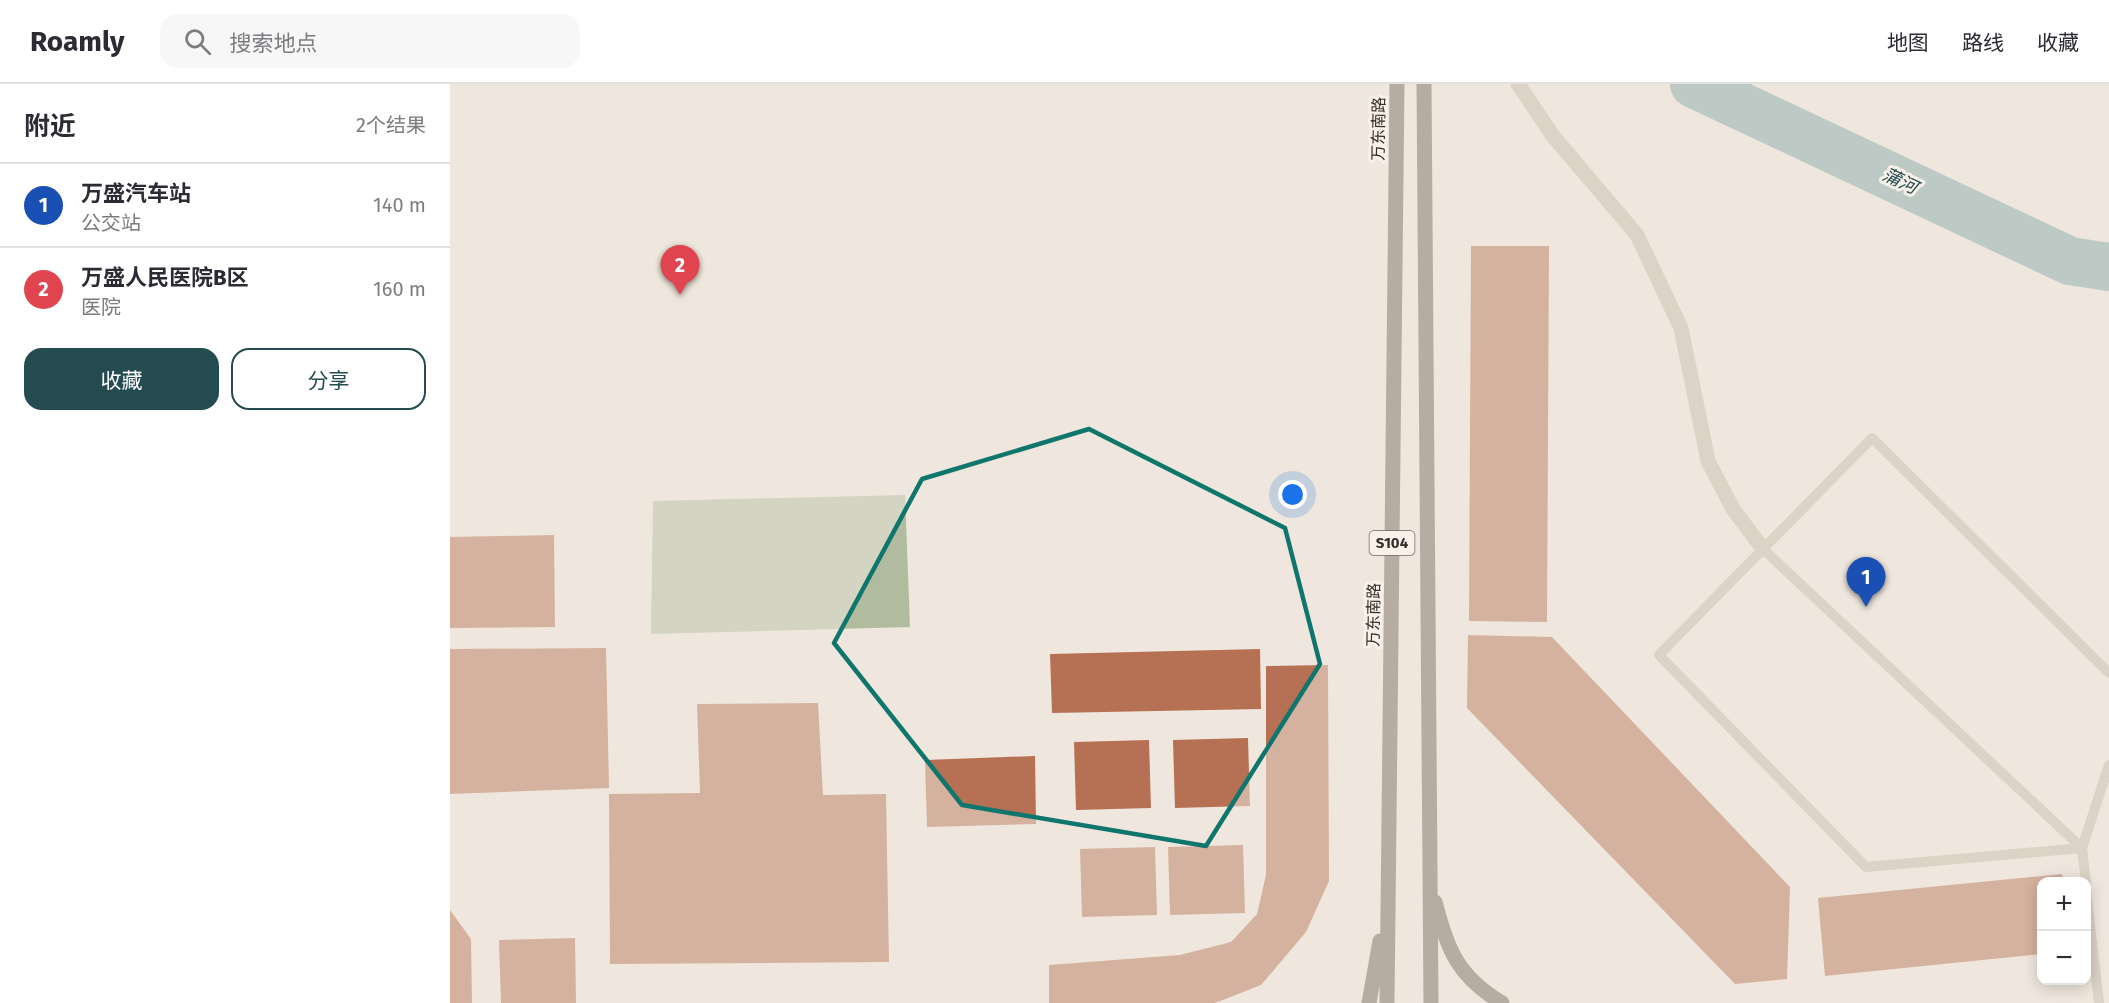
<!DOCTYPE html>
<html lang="zh">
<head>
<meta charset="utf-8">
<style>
	:root { --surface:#fff; --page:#f7f7f7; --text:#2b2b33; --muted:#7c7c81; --line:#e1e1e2; --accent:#244b50 }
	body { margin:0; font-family:"Fira Sans","Noto Sans SC",sans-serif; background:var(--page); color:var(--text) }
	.controls { position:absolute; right:18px; bottom:18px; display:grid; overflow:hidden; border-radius:12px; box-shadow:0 3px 15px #0003 }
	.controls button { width:54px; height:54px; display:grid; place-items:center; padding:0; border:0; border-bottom:2px solid var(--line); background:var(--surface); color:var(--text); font:30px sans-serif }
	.you { position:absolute; left:843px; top:411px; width:21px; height:21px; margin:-15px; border:4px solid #fff; border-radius:50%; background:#1a73e8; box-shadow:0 0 0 9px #1a73e833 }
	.badge { display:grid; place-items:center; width:39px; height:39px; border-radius:50%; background:var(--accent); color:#fff; font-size:20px; font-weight:700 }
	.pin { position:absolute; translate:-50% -50px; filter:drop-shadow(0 2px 3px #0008) }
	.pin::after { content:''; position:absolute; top:32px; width:21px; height:18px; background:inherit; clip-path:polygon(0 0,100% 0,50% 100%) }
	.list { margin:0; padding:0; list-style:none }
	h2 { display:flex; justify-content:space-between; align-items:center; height:78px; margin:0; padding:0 24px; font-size:26px }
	h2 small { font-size:20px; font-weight:400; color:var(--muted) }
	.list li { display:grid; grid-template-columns:39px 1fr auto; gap:18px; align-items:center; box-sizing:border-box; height:84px; padding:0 24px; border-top:2px solid var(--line) }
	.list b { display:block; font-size:22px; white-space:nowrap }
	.list p { margin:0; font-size:20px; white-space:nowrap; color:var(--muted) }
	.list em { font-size:20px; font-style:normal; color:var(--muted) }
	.actions { display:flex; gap:12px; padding:18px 24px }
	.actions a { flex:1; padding:14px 0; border:2px solid var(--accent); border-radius:18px; text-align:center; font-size:21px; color:var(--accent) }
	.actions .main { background:var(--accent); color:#fff }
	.icon { flex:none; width:33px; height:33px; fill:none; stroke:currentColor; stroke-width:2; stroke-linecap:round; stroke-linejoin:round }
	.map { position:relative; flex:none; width:1659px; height:919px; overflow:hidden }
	header { display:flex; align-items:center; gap:36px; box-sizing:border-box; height:84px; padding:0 30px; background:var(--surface); border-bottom:2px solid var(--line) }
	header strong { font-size:28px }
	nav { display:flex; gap:33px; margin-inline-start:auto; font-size:21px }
	.search { width:420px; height:54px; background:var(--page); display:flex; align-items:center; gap:15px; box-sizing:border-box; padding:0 21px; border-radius:18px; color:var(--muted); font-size:22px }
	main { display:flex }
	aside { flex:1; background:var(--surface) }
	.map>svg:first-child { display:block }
</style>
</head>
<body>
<header>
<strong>Roamly</strong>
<div class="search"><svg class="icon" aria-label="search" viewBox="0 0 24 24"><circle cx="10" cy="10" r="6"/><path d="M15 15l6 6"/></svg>搜索地点</div>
<nav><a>地图</a><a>路线</a><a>收藏</a></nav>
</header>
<main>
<aside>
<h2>附近<small>2个结果</small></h2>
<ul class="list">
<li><span class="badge" style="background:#1a4fb4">1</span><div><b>万盛汽车站</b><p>公交站</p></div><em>140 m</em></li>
<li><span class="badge" style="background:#e0444e">2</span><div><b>万盛人民医院B区</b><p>医院</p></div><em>160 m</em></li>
</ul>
<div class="actions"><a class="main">收藏</a><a>分享</a></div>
</aside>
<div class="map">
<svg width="1659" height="919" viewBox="0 0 1659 919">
	<rect width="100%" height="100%" fill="#efe7dd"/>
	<path fill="#b1bc9f" d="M455,411L460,543L201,550L203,417Z"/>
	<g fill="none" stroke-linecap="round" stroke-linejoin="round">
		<path stroke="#80a5a8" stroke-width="48" d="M1244,0L1620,177L1659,183"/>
	</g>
	<path fill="#b67054" d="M1021,162H1099L1097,538L1019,537Z
		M104,451L105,543L0,544V453Z
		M1018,551L1102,553L1340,803L1337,895L1285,900L1017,624Z
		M156,564L159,704L0,710V565Z
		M810,565L811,625L602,629L600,570Z
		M878,581L879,797L856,848L811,901L765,919H599V881L730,871L781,858L807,830L816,791V582Z
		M368,619L373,711L436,710L439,878L160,880L159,710L250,709L247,620Z
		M798,654L800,722L725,724L723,656Z
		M699,656L701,724L626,726L624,658Z
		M585,672L586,740L477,743L475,676Z
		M793,761L795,829L720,831L718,763Z
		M705,763L707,831L632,833L630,765Z
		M1612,790L1613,798H1592V870L1375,892L1368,814Z
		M0,826L21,855L22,919H0Z
		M125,854L126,919H51L49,856Z"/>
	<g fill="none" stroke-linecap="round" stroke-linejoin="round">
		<path stroke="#c5b8ab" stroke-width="10" d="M1313,465L1632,764
			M1632,764L1416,783L1209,571L1422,354L1659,589
			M1636,798L1632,764L1659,681
			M1636,806L1649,919"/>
		<path stroke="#c5b8ab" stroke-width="15" d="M1068,0L1103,52L1187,151L1231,244L1258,377L1283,425L1313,465"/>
		<path stroke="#74655c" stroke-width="15" d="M974,0L981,919
			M985,818C998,866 1007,892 1052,919
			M919,919L930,857
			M937,919L947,0"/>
	</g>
	<path d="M0 0H1659V919H0ZM639,345L835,444L870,580L756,762L512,721L384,559L472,395Z" fill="#efe7dd" fill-opacity=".55" fill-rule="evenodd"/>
	<path fill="none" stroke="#0f766e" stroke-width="4.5" stroke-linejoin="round" d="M639,345L835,444L870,580L756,762L512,721L384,559L472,395Z"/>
	<g text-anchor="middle" stroke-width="6" stroke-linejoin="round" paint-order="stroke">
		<rect fill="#f7f1e9" stroke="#6e6863" stroke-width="1.5" x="919.5" y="447" width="45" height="24" rx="4.5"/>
		<g font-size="15" font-weight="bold" fill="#342d29">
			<text x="942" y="464">S104</text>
		</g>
		<g font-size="16" fill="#342d29" stroke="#f7f1e9">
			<text transform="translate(928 45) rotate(-89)" y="6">万东南路</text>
			<text transform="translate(923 531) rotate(-89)" y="6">万东南路</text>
		</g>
		<g font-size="18" font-style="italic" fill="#244b50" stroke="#f7f1e9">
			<text transform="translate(1450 97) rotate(25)" y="6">蒲河</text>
		</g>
	</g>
</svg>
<div class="controls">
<button>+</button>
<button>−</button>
</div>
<div class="you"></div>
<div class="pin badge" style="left:1416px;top:523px;background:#1a4fb4">1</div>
<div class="pin badge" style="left:230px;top:211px;background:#e0444e">2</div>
</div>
</main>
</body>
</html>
